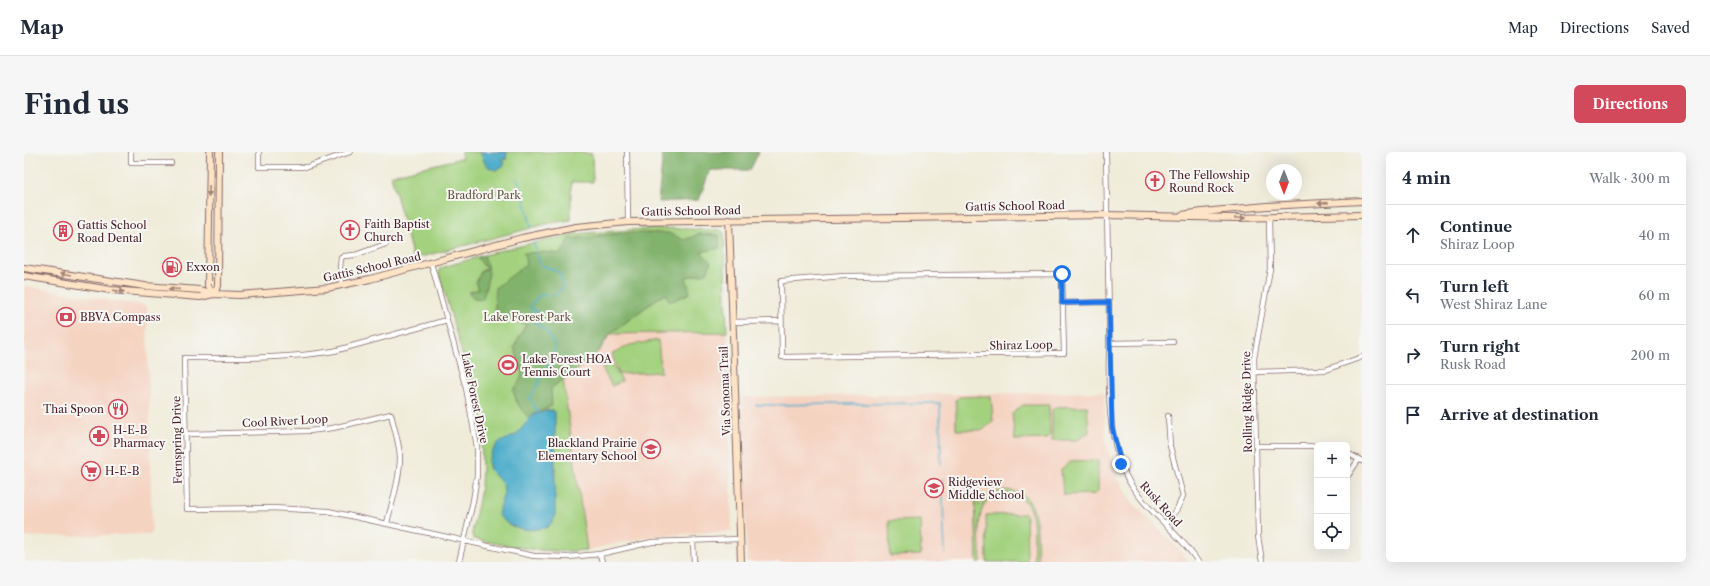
<!DOCTYPE html>
<html lang="en">
<head>
<meta charset="utf-8">
<style>
	:root { --surface:#fff; --page:#f6f6f7; --text:#1f2937; --muted:#747a83; --line:#e0e1e3; --accent:#d1495b }
	body { margin:0; font-family:"Libre Caslon Text",serif; background:var(--page); color:var(--text) }
	.controls { position:absolute; right:12px; bottom:12px; display:grid; overflow:hidden; border-radius:6px; box-shadow:0 4px 16px #0002 }
	.controls button { width:36px; height:36px; display:grid; place-items:center; padding:0; border:0; border-bottom:1px solid var(--line); background:var(--surface); color:var(--text); font:20px sans-serif }
	.compass { position:absolute; left:1242px; top:12px; width:36px; height:36px; border-radius:50%; background:var(--surface); box-shadow:0 4px 16px #0002; rotate:180deg }
	.stop { position:absolute; width:12px; height:12px; margin:-9px; border:3px solid #1a73e8; border-radius:50%; background:#fff }
	.stop.end { background:#1a73e8; border-color:#fff; box-shadow:0 1px 4px #0008 }
	.list { margin:0; padding:0; list-style:none }
	h2 { display:flex; justify-content:space-between; align-items:center; height:52px; margin:0; padding:0 16px; font-size:17px }
	h2 small { font-size:13px; font-weight:400; color:var(--muted) }
	.list li { display:grid; grid-template-columns:26px 1fr auto; gap:12px; align-items:center; box-sizing:border-box; height:60px; padding:0 16px; border-top:1px solid var(--line) }
	.list b { display:block; font-size:15px; white-space:nowrap }
	.list p { margin:0; font-size:13px; white-space:nowrap; color:var(--muted) }
	.list em { font-size:13px; font-style:normal; color:var(--muted) }
	.icon { flex:none; width:22px; height:22px; fill:none; stroke:currentColor; stroke-width:2; stroke-linecap:round; stroke-linejoin:round }
	.map { position:relative; flex:none; width:1338px; height:410px; overflow:hidden; border-radius:6px }
	header { display:flex; align-items:center; gap:24px; box-sizing:border-box; height:56px; padding:0 20px; background:var(--surface); border-bottom:1px solid var(--line) }
	header strong { font-size:19px }
	nav { display:flex; gap:22px; margin-inline-start:auto; font-size:14px }
	.intro { display:flex; align-items:center; justify-content:space-between; box-sizing:border-box; height:96px; padding:0 24px }
	h1 { margin:0; font-size:28px }
	.button { padding:10px 18px; border-radius:6px; background:var(--accent); color:#fff; font-size:14px; font-weight:700 }
	main { display:flex; gap:24px; padding:0 24px }
	aside { flex:1; background:var(--surface); border-radius:6px; box-shadow:0 4px 16px #0002 }
	.map>svg:first-child { display:block }
</style>
</head>
<body>
<header>
<strong>Map</strong>
<nav><a>Map</a><a>Directions</a><a>Saved</a></nav>
</header>
<div class="intro"><h1>Find us</h1><a class="button">Directions</a></div>
<main>
<div class="map">
<svg width="1338" height="410" viewBox="0 0 1338 410">
	<rect width="100%" height="100%" fill="#f6f6f2"/>
	<filter id="ink" filterUnits="userSpaceOnUse"><feTurbulence type="fractalNoise" baseFrequency=".025" numOctaves="2"/><feDisplacementMap in="SourceGraphic" scale="8" xChannelSelector="R" yChannelSelector="G"/><feConvolveMatrix kernelMatrix="1 2 1 2 8 2 1 2 1" color-interpolation-filters="sRGB"/></filter>
	<filter id="wash" filterUnits="userSpaceOnUse"><feTurbulence type="fractalNoise" baseFrequency=".012" numOctaves="4" result="noise"/><feDisplacementMap in="SourceGraphic" scale="16" xChannelSelector="R" yChannelSelector="G"/><feGaussianBlur stdDeviation="0.9" result="paint"/><feColorMatrix in="noise" values="0 0 0 0 0 0 0 0 0 0 0 0 0 0 0 0 0 1.4 0 .05"/><feComposite in="paint" operator="in"/></filter>
	<g filter="url(#wash)">
		<rect width="100%" height="100%" fill="#f0ecda"/>
		<path fill="#f5d3c1" d="M0,134L123,154L128,382L0,385Z
			M703,180L708,379L628,384L563,398L539,227L575,199L586,182Z
			M1080,240L1082,291L1091,321L1109,351L1156,398L1164,410H723L718,245Z"/>
		<path fill="#a3d17e" stroke="#767854" d="M437,0H555L568,2L569,30H547V68L526,71L389,107L367,23L438,6Z
			M634,76L696,78L700,81L703,180L586,182L575,199L539,227L563,398C524,402 488,395 450,387L448,381C450,368 454,355 456,342C460,312 457,283 453,254L415,121L416,116L478,98L550,82Z
			M634,188L637,220L595,222L588,202L606,193Z
			M588,211L598,229L588,234L578,216Z
			M967,244L969,269L959,278H932V248L935,245Z
			M999,253H1025L1026,283L1023,287L991,288L988,262Z
			M1063,254L1065,280L1054,288H1028V258L1031,255Z
			M1074,308V339L1071,342L1039,343L1037,317L1048,309Z
			M980,338C1019,338 1012,382 1014,410H1010C1009,396 1012,370 1006,358C1003,349 994,343 985,342C946,338 956,387 957,410H953L951,344H954L955,354L968,341Z
			M1002,362L1003,410H963L962,363Z
			M896,368L897,403L866,404L865,369Z"/>
		<path fill="#82b36d" stroke="#66694c" d="M639,0H735L726,18H686L675,48L634,50Z
			M598,81H645L660,88L675,82L695,83L696,96L677,100L687,110L683,121L662,125L666,141L646,150L641,141L586,182L575,199L556,216L527,236L528,254L504,265L493,251L489,238C504,222 496,214 490,195L502,172L471,165V136L502,113L500,101L522,100L537,102L545,87Z
			M460,103L465,121L459,147L450,146L444,140L455,137L452,131L457,119L462,117L453,105Z"/>
		<path fill="#4aabc9" stroke="#4a657a" d="M456,0H483L482,8L481,6L478,8L481,10L479,15L472,18C461,16 460,9 456,0Z
			M525,258L531,260V366L524,375C506,380 486,379 474,362L480,340L479,332L466,318L464,309L468,300L474,291L492,283L509,263Z"/>
		<g fill="none" stroke-linecap="round" stroke-linejoin="round">
			<path stroke="#4aabc9" stroke-width="1.5" d="M493,27L498,37L507,75
				M510,91L516,113C531,118 539,117 538,136L531,143H516L506,154L507,158H512V171L523,180L531,194L528,206L506,246L514,261
				M732,253L916,251L917,312
				M918,327L921,402"/>
		</g>
	</g>
	<g filter="url(#ink)">
		<g fill="none" stroke-linecap="round" stroke-linejoin="round">
			<defs>
				<path id="street" d="M107,0V11H147
					M235,0V15H283L326,0
					M603,0L604,70
					M1082,0C1083,55 1084,111 1085,166C1086,218 1079,277 1102,324C1120,359 1154,378 1174,410
					M407,111L442,236L453,295V323L449,349L435,410
					M1038,122L1040,201L758,205L757,129L820,124Z
					M318,133L316,116L317,106L320,104L331,103L362,92
					M1038,151L1085,150
					M423,168L310,199C261,207 210,206 160,206L163,357L248,356L304,359L510,404L544,405L576,402L628,390L716,387
					M708,170L757,169
					M1085,191L1149,190
					M1231,220L1301,218L1338,205
					M163,282L285,279L309,276L367,262C370,276 375,290 376,304C376,327 368,350 363,371
					M1233,294H1293
					M1323,301L1338,309
					M1323,325L1335,307
					M1141,372L1153,357L1159,344L1146,294L1144,264
					M669,389L670,410
					M576,402L578,410
					M1238,410L1234,384L1230,206L1246,117L1245,66"/>
				<path id="secondary" d="M186,0L184,134L189,142
					M1158,63L1178,60L1243,54L1338,49
					M705,68L717,410
					M0,116L121,134L176,138L189,142
					M0,124L87,138L176,145L189,142L216,143L303,136L346,127L498,86L552,75L604,70L1083,63L1212,66L1338,63
					M189,142L194,134L195,0"/>
			</defs>
			<use href="#street" stroke="#846768" stroke-width="6"/>
			<use href="#secondary" stroke="#846768" stroke-width="8"/>
			<use href="#street" stroke="#fff" stroke-width="4.5"/>
			<use href="#secondary" stroke="#fee4c6" stroke-width="6"/>
		</g>
		<defs><path id="oneway-solid" d="M-6-.8H1V-3.2L6.5 0L1 3.2V.8H-6Z"/></defs>
		<g fill="#a48278">
			<use href="#oneway-solid" transform="translate(185 39) rotate(92)"/>
			<use href="#oneway-solid" transform="translate(1299 51) rotate(176)"/>
			<use href="#oneway-solid" transform="translate(1216 66)"/>
			<use href="#oneway-solid" transform="translate(42 122) rotate(-170)"/>
			<use href="#oneway-solid" transform="translate(150 137) rotate(-177)"/>
			<use href="#oneway-solid" transform="translate(95 139) rotate(6)"/>
		</g>
	</g>
	<g fill="none" stroke-linecap="round" stroke-linejoin="round" filter="url(#ink)">
		<path stroke="#1a73e8" stroke-width="5" d="M1038,122V151L1085,150L1088,275L1097,312"/>
	</g>
	<defs>
		<symbol id="church-ring" viewBox="-11 -11 22 22"><circle r="9.5" fill="#f6f6f2" stroke="#d1495b" stroke-width="1.5"/><path d="M-1.2-6h2.4v3.5h3.3v2.4h-3.3V6h-2.4V-.1h-3.3v-2.4h3.3Z" fill="#d1495b"/></symbol>
		<symbol id="building-ring" viewBox="-11 -11 22 22"><circle r="9.5" fill="#f6f6f2" stroke="#d1495b" stroke-width="1.5"/><path d="M-4-6H4V6H1V3H-1V6H-4ZM-2.5-4.3h1.7v1.8h-1.7ZM.8-4.3h1.7v1.8H.8ZM-2.5-1h1.7V.8h-1.7ZM.8-1h1.7V.8H.8Z" fill="#d1495b"/></symbol>
		<symbol id="fuel-ring" viewBox="-11 -11 22 22"><circle r="9.5" fill="#f6f6f2" stroke="#d1495b" stroke-width="1.5"/><path d="M-5.5-6h7V0h2V4h1.3V-2.5L3-4.5l.8-.8L6-3V5H2.5V1h-1V6h-7ZM-4.2-4.7v3.2H.2V-4.7Z" fill="#d1495b"/></symbol>
		<symbol id="bank-ring" viewBox="-11 -11 22 22"><circle r="9.5" fill="#f6f6f2" stroke="#d1495b" stroke-width="1.5"/><path d="M-6-4H6V4H-6ZM0-2.3a2.3 2.3 0 1 0 0 4.6a2.3 2.3 0 1 0 0-4.6Z" fill="#d1495b"/></symbol>
		<symbol id="stadium-ring" viewBox="-11 -11 22 22"><circle r="9.5" fill="#f6f6f2" stroke="#d1495b" stroke-width="1.5"/><path d="M0-5a6.5 5 0 1 0 0 10a6.5 5 0 1 0 0-10ZM-3.5-1.8h7v3.6h-7Z" fill="#d1495b"/></symbol>
		<symbol id="restaurant-ring" viewBox="-11 -11 22 22"><circle r="9.5" fill="#f6f6f2" stroke="#d1495b" stroke-width="1.5"/><path d="M-5-6h1v4h1v-4h1v4h1v-4h1v5L-1.5 .5V6h-2V.5L-5-1ZM5-6V6H3V1.5H1.5Q1.5-4 5-6Z" fill="#d1495b"/></symbol>
		<symbol id="pharmacy-ring" viewBox="-11 -11 22 22"><circle r="9.5" fill="#f6f6f2" stroke="#d1495b" stroke-width="1.5"/><path d="M-2-6h4v4h4v4h-4v4h-4v-4h-4v-4h4Z" fill="#d1495b"/></symbol>
		<symbol id="school-ring" viewBox="-11 -11 22 22"><circle r="9.5" fill="#f6f6f2" stroke="#d1495b" stroke-width="1.5"/><path d="M0-5L7-2L0 1L-7-2ZM-4 1L0 2.5L4 1V4Q0 6-4 4Z" fill="#d1495b"/></symbol>
		<symbol id="supermarket-ring" viewBox="-11 -11 22 22"><circle r="9.5" fill="#f6f6f2" stroke="#d1495b" stroke-width="1.5"/><path d="M-6-5.5h2.5l.6 2H6L4.5 2H-2.5L-4.4-4H-6ZM-1.5 3.2a1.3 1.3 0 1 0 .1 0ZM3 3.2a1.3 1.3 0 1 0 .1 0Z" fill="#d1495b"/></symbol>
	</defs>
	<g fill-rule="evenodd">
		<use href="#church-ring" x="1120" y="18" width="22" height="22"/>
		<use href="#church-ring" x="315" y="67" width="22" height="22"/>
		<use href="#building-ring" x="28" y="68" width="22" height="22"/>
		<use href="#fuel-ring" x="137" y="104" width="22" height="22"/>
		<use href="#bank-ring" x="31" y="154" width="22" height="22"/>
		<use href="#stadium-ring" x="473" y="202" width="22" height="22"/>
		<use href="#restaurant-ring" x="83" y="246" width="22" height="22"/>
		<use href="#pharmacy-ring" x="64" y="273" width="22" height="22"/>
		<use href="#school-ring" x="616" y="286" width="22" height="22"/>
		<use href="#supermarket-ring" x="56" y="308" width="22" height="22"/>
		<use href="#school-ring" x="899" y="325" width="22" height="22"/>
	</g>
	<g text-anchor="middle" stroke-width="4" stroke-linejoin="round" paint-order="stroke">
		<g font-size="11" fill="#4a1f2b" stroke="#f6f6f2" text-anchor="start">
			<text x="1145" y="27">The Fellowship<tspan x="1145" dy="13">Round Rock</tspan></text>
			<text x="340" y="76">Faith Baptist<tspan x="340" dy="13">Church</tspan></text>
			<text x="53" y="77">Gattis School<tspan x="53" dy="13">Road Dental</tspan></text>
			<text x="162" y="119">Exxon</text>
			<text x="56" y="169">BBVA Compass</text>
			<text x="498" y="211">Lake Forest HOA<tspan x="498" dy="13">Tennis Court</tspan></text>
			<text x="80" y="261" text-anchor="end">Thai Spoon</text>
			<text x="89" y="282">H-E-B<tspan x="89" dy="13">Pharmacy</tspan></text>
			<text x="613" y="295" text-anchor="end">Blackland Prairie<tspan x="613" dy="13">Elementary School</tspan></text>
			<text x="81" y="323">H-E-B</text>
			<text x="924" y="334">Ridgeview<tspan x="924" dy="13">Middle School</tspan></text>
		</g>
		<g font-size="11" fill="#655444" stroke="#f6f6f2">
			<text x="460" y="47">Bradford Park</text>
			<text x="503" y="169">Lake Forest Park</text>
		</g>
		<g font-size="11" fill="#4a1f2b" stroke="#f6f6f2">
			<text transform="translate(991 54) rotate(-1)" y="4">Gattis School Road</text>
			<text transform="translate(667 59) rotate(-1)" y="4">Gattis School Road</text>
			<text transform="translate(348 115) rotate(-13)" y="4">Gattis School Road</text>
			<text transform="translate(997 193) rotate(-1)" y="4">Shiraz Loop</text>
			<text transform="translate(701 239) rotate(-92)" y="4">Via Sonoma Trail</text>
			<text transform="translate(451 246) rotate(78)" y="4">Lake Forest Drive</text>
			<text transform="translate(1223 250) rotate(-91)" y="4">Rolling Ridge Drive</text>
			<text transform="translate(261 269) rotate(-3)" y="4">Cool River Loop</text>
			<text transform="translate(153 288) rotate(-91)" y="4">Fernspring Drive</text>
			<text transform="translate(1137 352) rotate(48)" y="4">Rusk Road</text>
		</g>
	</g>
</svg>
<div class="controls">
<button>+</button>
<button>−</button>
<button><svg class="icon" aria-label="locate" viewBox="0 0 24 24"><circle cx="12" cy="12" r="6"/><path d="M12 2v4M12 18v4M2 12h4M18 12h4"/></svg></button>
</div>
<svg class="compass" viewBox="-18 -18 36 36"><path d="M0-13l5 13h-10z" fill="#e53935"/><path d="M0 13l5-13h-10z" fill="#747a83"/></svg>
<div class="stop" style="left:1038px;top:122px"></div>
<div class="stop end" style="left:1097px;top:312px"></div>
</div>
<aside>
<h2>4 min<small>Walk · 300 m</small></h2>
<ul class="list">
<li><svg class="icon" aria-label="ahead" viewBox="0 0 24 24"><path d="M12 20V5M6 11l6-6 6 6"/></svg><div><b>Continue</b><p>Shiraz Loop</p></div><em>40 m</em></li>
<li><svg class="icon" aria-label="left" viewBox="0 0 24 24"><path d="M17 20v-9H6M10 6l-5 5 5 5"/></svg><div><b>Turn left</b><p>West Shiraz Lane</p></div><em>60 m</em></li>
<li><svg class="icon" aria-label="right" viewBox="0 0 24 24"><path d="M7 20v-9h11M14 6l5 5-5 5"/></svg><div><b>Turn right</b><p>Rusk Road</p></div><em>200 m</em></li>
<li><svg class="icon" aria-label="arrive" viewBox="0 0 24 24"><path d="M6 21V4h12l-3 4 3 4H6"/></svg><div><b>Arrive at destination</b></div></li>
</ul>
</aside>
</main>
</body>
</html>
